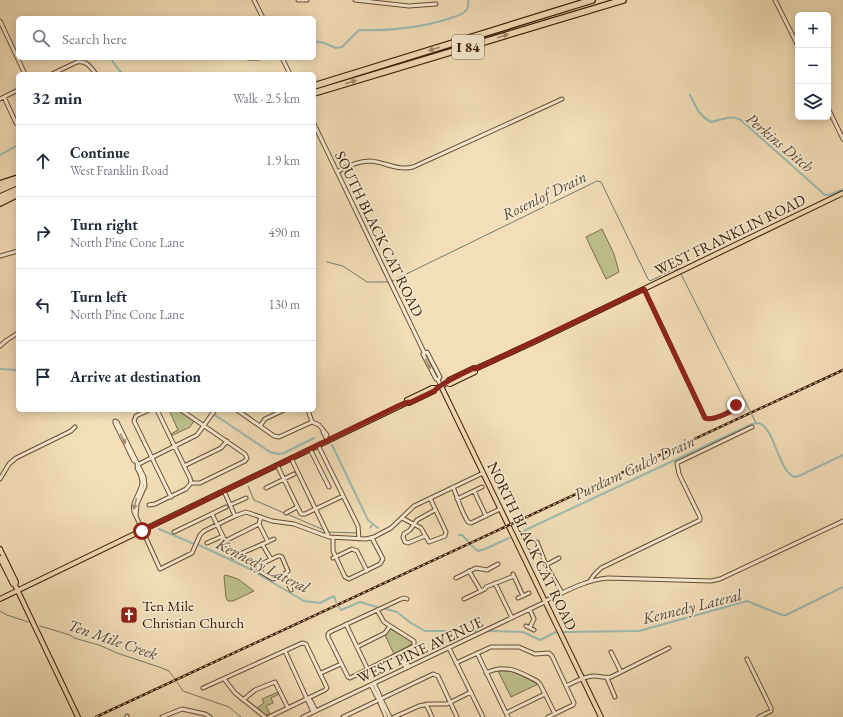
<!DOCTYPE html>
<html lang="en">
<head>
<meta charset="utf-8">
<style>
	:root { --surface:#fff; --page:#f2f2f3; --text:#1f2937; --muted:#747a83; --line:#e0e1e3 }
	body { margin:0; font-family:"EB Garamond",serif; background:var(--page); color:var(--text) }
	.controls { position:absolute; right:12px; top:12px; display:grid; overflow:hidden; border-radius:6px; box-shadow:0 2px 10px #0003 }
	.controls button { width:36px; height:36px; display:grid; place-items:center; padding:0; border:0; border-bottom:1px solid var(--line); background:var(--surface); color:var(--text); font:20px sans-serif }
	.stop { position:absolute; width:12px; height:12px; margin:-9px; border:3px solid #8f2418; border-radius:50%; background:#fff }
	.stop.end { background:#8f2418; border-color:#fff; box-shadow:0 1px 4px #0008 }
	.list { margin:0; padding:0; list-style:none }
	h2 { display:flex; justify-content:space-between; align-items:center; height:52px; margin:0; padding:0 16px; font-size:17px }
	h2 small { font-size:13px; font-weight:400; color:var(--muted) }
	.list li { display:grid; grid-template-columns:26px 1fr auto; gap:12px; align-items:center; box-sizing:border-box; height:72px; padding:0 16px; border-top:1px solid var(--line) }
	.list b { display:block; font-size:15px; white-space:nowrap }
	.list p { margin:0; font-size:13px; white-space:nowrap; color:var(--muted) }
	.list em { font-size:13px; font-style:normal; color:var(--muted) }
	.icon { flex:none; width:22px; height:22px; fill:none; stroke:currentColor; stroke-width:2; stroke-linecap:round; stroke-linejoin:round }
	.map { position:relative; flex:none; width:843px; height:717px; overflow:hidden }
	.search { position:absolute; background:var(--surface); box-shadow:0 2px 10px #0003; left:16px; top:16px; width:300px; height:44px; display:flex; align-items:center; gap:10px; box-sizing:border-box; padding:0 14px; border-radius:6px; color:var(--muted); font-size:15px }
	.panel { position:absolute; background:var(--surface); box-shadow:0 2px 10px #0003; left:16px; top:72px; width:300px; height:340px; border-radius:6px }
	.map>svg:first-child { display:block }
</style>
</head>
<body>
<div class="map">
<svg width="843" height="717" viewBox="0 0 843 717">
	<rect width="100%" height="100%" fill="#f3deb7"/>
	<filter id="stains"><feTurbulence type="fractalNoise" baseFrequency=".005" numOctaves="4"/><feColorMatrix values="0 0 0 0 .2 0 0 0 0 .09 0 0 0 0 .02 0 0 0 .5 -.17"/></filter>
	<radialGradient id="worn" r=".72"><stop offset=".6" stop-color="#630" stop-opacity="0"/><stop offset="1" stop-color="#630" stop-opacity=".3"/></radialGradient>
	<path fill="#bdc18d" stroke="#7c6e49" d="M602,229L614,254L619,272L606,279L586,237Z
		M169,410H178L194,421L190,427L171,436V434L178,430Z
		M226,575L238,579L254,591L233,601H228L226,598L224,576Z
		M389,629H391L412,642V644L394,654L385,635Z
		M498,671H512L538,684L511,697Z
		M278,692L279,694L271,698L273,703L266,706L270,714L266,715L257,708L264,703L262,699Z"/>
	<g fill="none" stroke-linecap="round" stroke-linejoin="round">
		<path stroke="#747c6c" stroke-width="1" d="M327,262L343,266L367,282H388
			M681,274L750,411
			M392,281L597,181L601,182L648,279L650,281L652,280L675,269H679
			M752,415L756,423
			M248,486L254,500L284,513
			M287,514L324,530
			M370,528L373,524
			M328,532L356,533
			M0,611L7,615L28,622
			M40,626L70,635L74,638L99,645L117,653L159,667L169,671L175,679
			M177,682L183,691L229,707L241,717"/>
		<path stroke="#9bbcb1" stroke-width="2" d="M314,41L324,43L336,48L342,47L359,30C389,31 420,28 448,19C453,17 459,16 463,13C468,10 469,5 468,0
			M110,58L119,70L123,74
			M690,95C696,107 699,116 711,122C722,120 731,114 741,120L825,195H828L842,190
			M0,155L18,145
			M0,369L18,370
			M208,410L210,411
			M215,415L270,452L278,454L284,453L314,438
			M332,445L368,520L378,528
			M159,529L194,544
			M519,533L752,424L759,423C775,429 778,470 794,477L799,476L843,455
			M459,535H462L469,542
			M199,545L248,568L304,601L320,603L334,596L336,602
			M471,545L478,551L485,549L509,538
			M339,607L341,610L360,602L377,607
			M386,609L397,612L411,623L425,631H477
			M489,631L523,632L540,640L556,632
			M562,632L639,631L747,601L782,615H786L843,587"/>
		<defs>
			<path id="minor" d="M254,0L263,18
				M298,0H307
				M355,0L409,6L436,4
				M775,0L798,46
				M0,21L25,74
				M248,58H259
				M282,58L290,74
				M52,74L77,62C87,60 91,68 96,74
				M4,97L16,123
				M0,99L18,90
				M828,108L843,139
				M314,124L424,352
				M337,172C347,166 357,161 370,161C385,162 397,171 413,167L562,99
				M0,256L18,251
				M644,289L705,418C712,421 734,412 736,405L735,400
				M0,346L7,340L18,333
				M438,380L440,377L427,352L423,354L436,379L438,380L441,386
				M149,410L136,416L134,421L171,497
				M157,410L190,478L191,483
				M237,410L274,436L279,437L312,422
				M308,410L312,422L319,425L323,430
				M260,426L265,419L284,410
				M326,436L327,435L323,430V432L328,441
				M318,445L358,526L359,539
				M310,449L329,487
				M291,458L328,535
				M135,461H134L115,423V421L117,422L144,477L145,486L137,504L136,516C128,505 141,494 142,483C142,478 140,473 137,468L138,467
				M137,465L197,435L215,410
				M277,465L301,514H305L343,496
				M184,466L221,448L227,441
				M0,479L9,464L16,458L71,431L75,427
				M453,487C458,499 461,511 468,522L471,523L500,509
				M266,488L294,474
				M224,491L235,516
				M474,491L486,516
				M457,499L482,487
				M149,505L155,504L186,489L191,483H200L245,461L247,458L245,454L181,410
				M230,505L246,498
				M286,513L297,507
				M212,514L233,557L274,539
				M136,516L160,569L192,553L200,535L204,531L235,516L246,512L272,521L294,524L329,537L366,539L374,537L391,528L414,506L483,473
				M261,517L259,524L268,542
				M402,518L421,528L429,542L445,536L446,532L430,498
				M174,532L226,507
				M425,536L408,543L405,542L403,537L404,534L410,530L417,520L435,510
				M333,538V551L345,577L349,579L380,564L383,559L372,538
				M225,541L259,524
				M537,542L546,565L562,593
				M207,543L223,536
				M262,544L271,559
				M333,558L352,549L357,551L367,571
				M546,565L559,558
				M253,568L278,556H280L282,557L288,571L286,573L273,579L261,572L257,566
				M469,571L481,591
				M284,574L291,590
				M513,574L523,596
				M456,578L476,568L487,570L498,564
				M590,581L594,575L601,568L700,520V517L679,474L677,463L752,427
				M495,583L512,618
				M518,598L529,593
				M464,599L485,589L486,587L514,576
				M545,601C565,592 585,580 608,578L711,581L720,579L843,521
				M377,610L384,622L414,641V646L350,678L348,677L328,637V634L330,632L401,599L404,598L407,599
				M530,610L534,619L530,627
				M346,624L368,670
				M526,626L534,630
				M357,647L385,633L390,626
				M449,648L483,717
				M285,651L313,712
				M611,652L621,672
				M402,653L409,667
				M477,653L508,717
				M399,655L406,668
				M747,659L771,708V711L759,717
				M456,663L491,647H519L535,654L549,653L552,656L574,703L573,705L548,717
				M321,673L341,664
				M486,673C505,663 520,672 537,681L540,684L555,714
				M607,678L615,697
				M225,680L235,693L265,717
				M374,683L380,696L379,698
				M371,685L377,697L382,701L390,717
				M566,686C575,682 584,676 594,676C600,676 605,678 611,677L669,648
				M203,688L302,643L306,644L327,688L325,690L269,717
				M309,699L311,701L316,711
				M243,700L255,690L275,682L288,708
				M381,701L380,703L386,717
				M426,704L432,717
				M506,713L545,694
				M127,717V716
				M162,717L182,709L205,714L210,717
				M303,717L545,602
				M343,717L433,674L438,676L457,717
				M394,717L419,706L429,704H447L471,692"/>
			<path id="major" d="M475,369L536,341L843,193
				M441,386L601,717
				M439,387L447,383L449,380L474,368L475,369V372L450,384L447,383
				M0,549L16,582L15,585
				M0,558L13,584L15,585L78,717
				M0,599L404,404L408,402L409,403L434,391L436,388H432L407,400L408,402"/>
			<path id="highway" d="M314,86L592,0
				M314,93L623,0
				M0,184L18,178
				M0,190L18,182
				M0,197L18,189
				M0,203L18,194"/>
		</defs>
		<use href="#minor" stroke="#684c32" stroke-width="5"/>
		<use href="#major" stroke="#3a1b05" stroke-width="6"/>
		<use href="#highway" stroke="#3a1b05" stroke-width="8"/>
		<use href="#minor" stroke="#f7ead0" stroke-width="3"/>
		<use href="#major" stroke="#f3deb7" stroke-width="4"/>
		<use href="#highway" stroke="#f3deb7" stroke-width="5.5"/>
		<defs>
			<path id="rail" d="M96,717L843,370"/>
		</defs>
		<use href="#rail" stroke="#3a1b05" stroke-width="2.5"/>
		<use href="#rail" stroke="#f7ead0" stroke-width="1" stroke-dasharray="3" stroke-linecap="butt"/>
	</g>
	<defs><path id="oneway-solid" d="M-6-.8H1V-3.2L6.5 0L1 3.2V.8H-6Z"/></defs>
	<g fill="#a08667">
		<use href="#oneway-solid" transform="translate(503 36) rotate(-17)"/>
		<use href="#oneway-solid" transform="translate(434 49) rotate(163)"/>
		<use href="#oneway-solid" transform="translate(351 82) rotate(-17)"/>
	</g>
	<g fill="#a28d75">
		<use href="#oneway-solid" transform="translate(428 364) rotate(64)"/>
		<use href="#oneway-solid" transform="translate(123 439) rotate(64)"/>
		<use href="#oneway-solid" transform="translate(135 504) rotate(105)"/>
	</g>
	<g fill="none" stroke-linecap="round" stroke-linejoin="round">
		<path stroke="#8f2418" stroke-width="5" d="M142,531L398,406L408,402L409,403L434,391C439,384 464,373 474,368L475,369L480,367L644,289L705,418C712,421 734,412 736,405"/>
	</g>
	<defs>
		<symbol id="church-square" viewBox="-11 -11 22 22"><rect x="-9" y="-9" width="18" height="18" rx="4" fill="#8f2418" stroke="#f7ead0"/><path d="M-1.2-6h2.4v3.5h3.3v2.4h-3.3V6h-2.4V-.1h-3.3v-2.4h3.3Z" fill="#fff"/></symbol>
	</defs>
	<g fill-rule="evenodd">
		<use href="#church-square" x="119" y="605" width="20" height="20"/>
	</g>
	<g text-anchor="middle" stroke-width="3.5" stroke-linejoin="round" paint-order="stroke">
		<rect fill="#f7ead0" stroke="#735942" stroke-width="1" x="452" y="35" width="32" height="24" rx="3"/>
		<g font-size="14" font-weight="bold" fill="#3a1b05">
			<text x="468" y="52">I 84</text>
		</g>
		<g font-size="15" fill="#3a1b05" stroke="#f7ead0">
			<text transform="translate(379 234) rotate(64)" y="5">SOUTH BLACK CAT ROAD</text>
			<text transform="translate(730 235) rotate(-26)" y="5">WEST FRANKLIN ROAD</text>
			<text transform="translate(532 546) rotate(64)" y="5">NORTH BLACK CAT ROAD</text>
			<text transform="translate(420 650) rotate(-25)" y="5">WEST PINE AVENUE</text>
		</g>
		<g font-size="15" fill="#3a1b05" stroke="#f7ead0" text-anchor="start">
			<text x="142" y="611">Ten Mile<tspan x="142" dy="17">Christian Church</tspan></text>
		</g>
		<g font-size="16" font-style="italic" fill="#574b39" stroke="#f7ead0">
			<text transform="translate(780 142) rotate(40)" y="6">Perkins Ditch</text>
			<text transform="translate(544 195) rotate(-26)" y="6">Rosenlof Drain</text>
			<text transform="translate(634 467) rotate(-25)" y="6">Purdam Gulch Drain</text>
			<text transform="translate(263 565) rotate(27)" y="6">Kennedy Lateral</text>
			<text transform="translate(692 606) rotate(-14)" y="6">Kennedy Lateral</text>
			<text transform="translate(113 639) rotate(19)" y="6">Ten Mile Creek</text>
		</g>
	</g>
	<rect width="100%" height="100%" filter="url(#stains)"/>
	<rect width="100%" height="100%" fill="url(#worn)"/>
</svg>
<div class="controls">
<button>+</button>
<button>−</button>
<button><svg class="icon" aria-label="layers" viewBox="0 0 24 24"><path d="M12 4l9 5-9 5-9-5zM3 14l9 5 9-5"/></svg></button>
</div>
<div class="stop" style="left:142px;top:531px"></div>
<div class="stop end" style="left:736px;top:405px"></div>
<div class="search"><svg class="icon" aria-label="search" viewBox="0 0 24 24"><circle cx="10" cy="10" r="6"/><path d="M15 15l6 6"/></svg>Search here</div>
<section class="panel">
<h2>32 min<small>Walk · 2.5 km</small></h2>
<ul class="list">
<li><svg class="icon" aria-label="ahead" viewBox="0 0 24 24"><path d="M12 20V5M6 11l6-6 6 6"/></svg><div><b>Continue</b><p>West Franklin Road</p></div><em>1.9 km</em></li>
<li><svg class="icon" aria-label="right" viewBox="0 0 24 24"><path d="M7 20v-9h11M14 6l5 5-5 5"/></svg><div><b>Turn right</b><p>North Pine Cone Lane</p></div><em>490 m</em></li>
<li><svg class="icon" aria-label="left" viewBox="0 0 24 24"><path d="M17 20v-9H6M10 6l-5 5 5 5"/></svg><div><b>Turn left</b><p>North Pine Cone Lane</p></div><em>130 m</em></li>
<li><svg class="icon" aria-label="arrive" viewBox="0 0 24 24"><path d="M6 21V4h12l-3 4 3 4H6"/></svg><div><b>Arrive at destination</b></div></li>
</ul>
</section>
</div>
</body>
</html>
